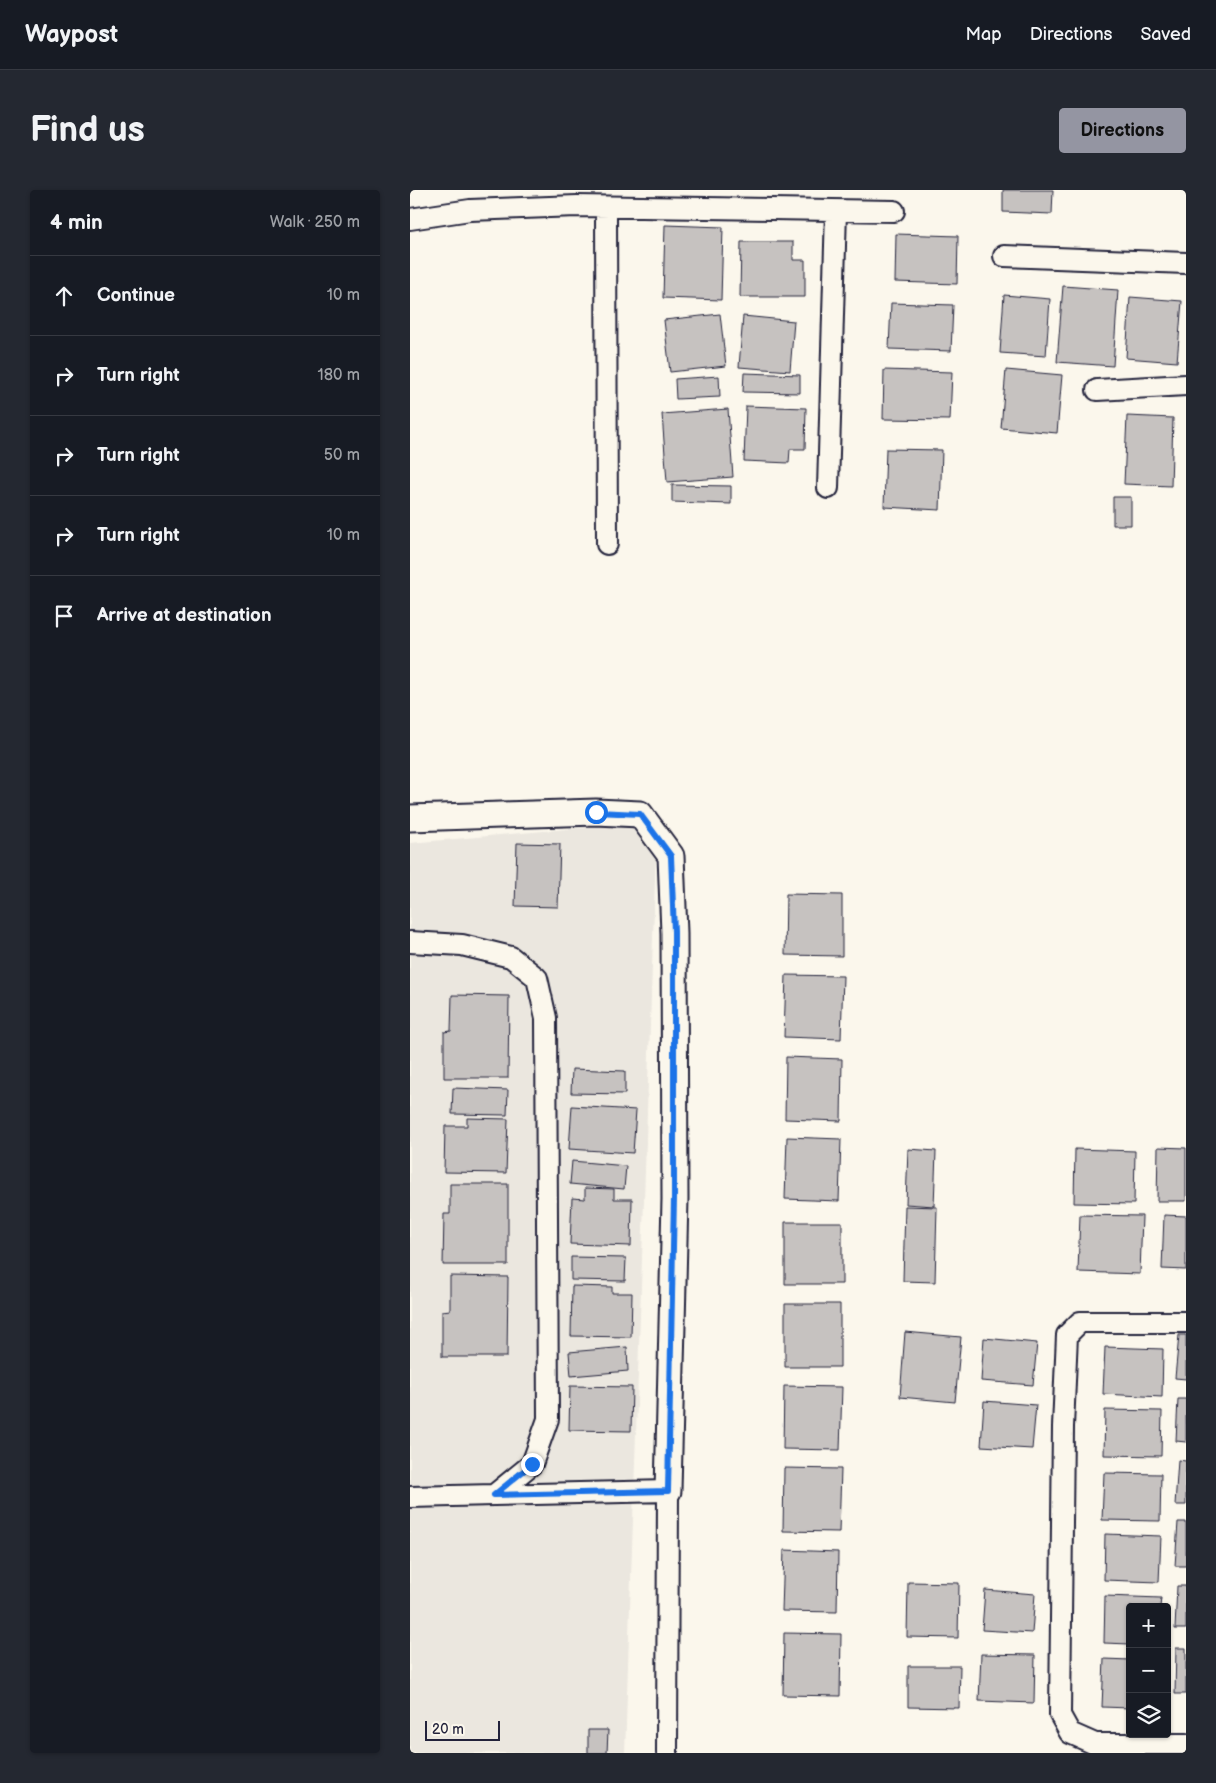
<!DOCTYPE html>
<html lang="en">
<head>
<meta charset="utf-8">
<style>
	:root { --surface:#171b24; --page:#242831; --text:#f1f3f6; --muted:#9ea1a6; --line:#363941; --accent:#9495a2 }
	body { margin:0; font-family:"Balsamiq Sans",sans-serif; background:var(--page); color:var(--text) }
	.controls { position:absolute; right:15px; bottom:15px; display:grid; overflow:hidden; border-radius:5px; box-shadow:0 1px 4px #0004 }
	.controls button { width:45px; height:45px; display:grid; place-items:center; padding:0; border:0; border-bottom:1px solid var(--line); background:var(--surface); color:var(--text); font:25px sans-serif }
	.scale { position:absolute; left:15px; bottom:12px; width:75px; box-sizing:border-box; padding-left:5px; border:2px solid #22223b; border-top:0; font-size:14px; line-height:18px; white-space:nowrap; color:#22223b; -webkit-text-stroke:4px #fbf7ec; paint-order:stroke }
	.stop { position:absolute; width:15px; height:15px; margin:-11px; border:4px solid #1a73e8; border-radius:50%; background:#fff }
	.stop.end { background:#1a73e8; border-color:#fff; box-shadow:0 1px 5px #0008 }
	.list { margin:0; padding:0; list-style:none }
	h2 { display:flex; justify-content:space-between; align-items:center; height:65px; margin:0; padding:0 20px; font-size:21px }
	h2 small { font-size:16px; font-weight:400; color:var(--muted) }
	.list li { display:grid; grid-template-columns:32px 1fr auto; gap:15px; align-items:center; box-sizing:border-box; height:80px; padding:0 20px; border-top:1px solid var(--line) }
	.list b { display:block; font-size:19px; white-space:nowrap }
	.list em { font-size:16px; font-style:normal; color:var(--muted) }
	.icon { flex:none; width:28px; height:28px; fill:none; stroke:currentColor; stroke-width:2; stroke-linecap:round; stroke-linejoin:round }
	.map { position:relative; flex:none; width:776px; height:1563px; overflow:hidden; border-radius:5px }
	header { display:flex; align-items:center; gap:30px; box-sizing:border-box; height:70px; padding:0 25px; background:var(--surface); border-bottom:1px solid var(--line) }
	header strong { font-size:24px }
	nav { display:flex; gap:28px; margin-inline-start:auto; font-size:18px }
	.intro { display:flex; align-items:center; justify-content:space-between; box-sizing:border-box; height:120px; padding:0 30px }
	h1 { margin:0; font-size:35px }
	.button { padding:12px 22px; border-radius:5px; background:var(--accent); color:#111; font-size:18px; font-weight:700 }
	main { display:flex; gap:30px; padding:0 30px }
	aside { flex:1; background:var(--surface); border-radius:5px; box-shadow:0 1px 4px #0004 }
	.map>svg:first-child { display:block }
</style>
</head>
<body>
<header>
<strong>Waypost</strong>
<nav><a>Map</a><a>Directions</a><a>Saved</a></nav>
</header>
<div class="intro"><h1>Find us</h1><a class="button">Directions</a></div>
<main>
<aside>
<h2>4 min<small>Walk · 250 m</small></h2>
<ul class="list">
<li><svg class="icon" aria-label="ahead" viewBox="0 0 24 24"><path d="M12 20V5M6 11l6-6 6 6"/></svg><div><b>Continue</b></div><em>10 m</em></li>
<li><svg class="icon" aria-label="right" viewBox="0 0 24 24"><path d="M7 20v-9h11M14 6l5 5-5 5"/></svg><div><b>Turn right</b></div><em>180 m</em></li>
<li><svg class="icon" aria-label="right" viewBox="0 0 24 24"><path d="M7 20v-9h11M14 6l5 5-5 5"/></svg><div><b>Turn right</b></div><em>50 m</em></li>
<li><svg class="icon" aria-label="right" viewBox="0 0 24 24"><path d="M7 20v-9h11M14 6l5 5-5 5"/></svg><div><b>Turn right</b></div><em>10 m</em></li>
<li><svg class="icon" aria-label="arrive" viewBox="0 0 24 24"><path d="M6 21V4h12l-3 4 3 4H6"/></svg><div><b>Arrive at destination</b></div></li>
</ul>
</aside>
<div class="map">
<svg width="776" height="1563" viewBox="0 0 776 1563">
	<rect width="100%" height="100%" fill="#fbf7ec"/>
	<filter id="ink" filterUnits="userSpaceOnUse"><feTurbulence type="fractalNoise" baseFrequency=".02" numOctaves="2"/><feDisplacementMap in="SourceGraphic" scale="10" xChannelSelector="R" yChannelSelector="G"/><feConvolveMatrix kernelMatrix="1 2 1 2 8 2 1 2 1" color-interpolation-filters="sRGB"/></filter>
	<g filter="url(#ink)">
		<path fill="#ebe7df" d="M247,631L215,1563H0V653Z"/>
		<path fill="#c6c2c0" stroke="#22223b" d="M593,0H643L642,24L593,22Z
			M255,35L313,37L311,110L253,108Z
			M486,44L548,46L547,94L485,92Z
			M331,52H383V70H395V107H330Z
			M653,96L708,100L703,176L647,172Z
			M594,105L640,109L636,166L590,163Z
			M720,107L772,111L767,172L716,168Z
			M481,113L543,115L541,161L479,159Z
			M310,124L316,176L260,182L254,130Z
			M333,126L384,131L380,181L329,177Z
			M474,180L542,182L540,230L473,229Z
			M596,180L652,185L647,243L591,238Z
			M334,183L390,185V203L333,202Z
			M309,186L310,207L266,209L265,189Z
			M336,216L396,218L395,259H380L379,273L334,271Z
			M318,219L323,287L257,292L252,224Z
			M717,226L763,228L761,296L714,294Z
			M476,259L532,260L530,320L474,317Z
			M262,295L321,296V314L262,312Z
			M703,307H721V335H703Z
			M107,653L150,654L148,717L105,716Z
			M376,704L432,705V766L375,765Z
			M376,785L433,786L431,849L374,847Z
			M42,805L99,806L98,888H34V842L41,841Z
			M376,867L432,869L431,931L375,929Z
			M162,879L215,881V904L161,903Z
			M43,898L98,900L97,925L42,924Z
			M162,916L226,920L223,963L159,959Z
			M57,928L98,929L96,983L34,982L35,936H57Z
			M377,947L431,949L429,1011L375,1009Z
			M748,957L776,958V1011H747Z
			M498,959L526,961L524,1016L496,1014Z
			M665,959L725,961L724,1014L664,1013Z
			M162,971L216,976L214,999L160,994Z
			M40,994H98V1075H33L34,1024H40Z
			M175,998L204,999V1009H222L221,1056L160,1054L162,1008L175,1009Z
			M495,1016L527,1017L525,1092L493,1091Z
			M670,1025L732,1026L730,1084L668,1082Z
			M754,1025L776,1026V1080L752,1079Z
			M375,1032H432V1094H375Z
			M161,1067L216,1068L215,1091L161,1090Z
			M40,1086L98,1087L97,1167H32V1121L40,1120Z
			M162,1096L202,1097V1103H222L221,1147L161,1146Z
			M375,1114H430V1177H375Z
			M495,1142L551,1147L545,1212L490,1207Z
			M769,1145H776V1189L765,1188Z
			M574,1148L627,1153L623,1195L571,1191Z
			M217,1157L218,1181L161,1186L159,1162Z
			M695,1157L753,1159L752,1207L693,1204Z
			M160,1196L222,1197L221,1241L159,1240Z
			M374,1196L432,1197L430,1260L373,1259Z
			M768,1209H776V1252L766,1251Z
			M574,1211L626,1215L622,1259L571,1256Z
			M695,1220L752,1221L751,1266L694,1265Z
			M768,1270L776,1271V1315H765Z
			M374,1278L431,1279L429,1342L373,1341Z
			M694,1283L751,1284L750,1331L692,1330Z
			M768,1332H776V1376H765Z
			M695,1344L751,1346L749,1392L694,1390Z
			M374,1360L428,1362L427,1422L372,1421Z
			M498,1392L549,1393L548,1448L497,1447Z
			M767,1396H776V1439H765Z
			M575,1400L625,1404L622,1443L572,1440Z
			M695,1406L751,1408L750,1417H720V1454L694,1453Z
			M374,1443L431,1444L430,1506L373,1505Z
			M766,1458H776V1504H765Z
			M571,1464L625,1465L624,1513L569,1511Z
			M694,1469L720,1470V1518L692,1517Z
			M498,1476H550L549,1518L498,1517Z
			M178,1540H198L197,1563H178Z"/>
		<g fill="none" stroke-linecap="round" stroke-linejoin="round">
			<defs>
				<path id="minor" d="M196,17L197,354
					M0,29L60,20L167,16L484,21
					M594,66L776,73
					M687,200L776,195
					M418,298L426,21
					M0,752L52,755L101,767L127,788L136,828L138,1229L122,1274L84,1305L0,1307
					M776,1132H670L657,1145L653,1237L650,1525L660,1543L685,1554H776
					M84,1305L258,1301L257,1563"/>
				<path id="tertiary" d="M0,628L186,622L230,624L261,666L264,743L265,1009L258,1301"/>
			</defs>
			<use href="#minor" stroke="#22223b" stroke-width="24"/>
			<use href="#tertiary" stroke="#22223b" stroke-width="29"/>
			<use href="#minor" stroke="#fbf7ec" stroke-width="20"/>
			<use href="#tertiary" stroke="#fbf7ec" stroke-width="25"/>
		</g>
	</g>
	<g fill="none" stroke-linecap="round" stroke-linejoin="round" filter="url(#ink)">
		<path stroke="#1a73e8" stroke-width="6" d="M122,1274L84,1305L258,1301L264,1008V742L261,666L230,624L186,622"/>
	</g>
</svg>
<div class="controls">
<button>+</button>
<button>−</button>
<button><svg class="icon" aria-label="layers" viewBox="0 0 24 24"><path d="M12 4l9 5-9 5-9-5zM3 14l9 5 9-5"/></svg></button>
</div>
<div class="scale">20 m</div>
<div class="stop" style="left:186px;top:622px"></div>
<div class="stop end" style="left:122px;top:1274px"></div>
</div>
</main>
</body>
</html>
